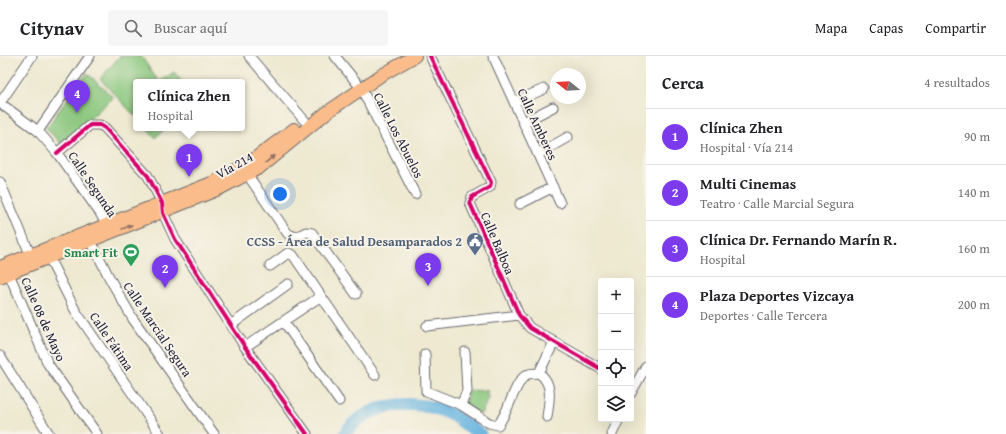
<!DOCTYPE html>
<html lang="es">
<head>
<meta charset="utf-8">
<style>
	:root { --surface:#fff; --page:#f6f6f6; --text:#202124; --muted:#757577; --line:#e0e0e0; --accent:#7c3aed }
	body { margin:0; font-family:"Gentium Book Plus",serif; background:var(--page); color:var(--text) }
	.controls { position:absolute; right:12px; bottom:12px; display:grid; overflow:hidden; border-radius:4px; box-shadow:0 4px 16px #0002 }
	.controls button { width:36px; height:36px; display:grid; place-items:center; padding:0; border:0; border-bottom:1px solid var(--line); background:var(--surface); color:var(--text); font:20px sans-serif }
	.compass { position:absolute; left:550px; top:12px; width:36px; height:36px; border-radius:50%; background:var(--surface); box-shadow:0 4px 16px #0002; rotate:288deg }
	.you { position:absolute; left:280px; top:138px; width:14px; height:14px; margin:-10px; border:3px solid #fff; border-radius:50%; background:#1a73e8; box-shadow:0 0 0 6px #1a73e833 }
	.badge { display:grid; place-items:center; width:26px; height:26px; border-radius:50%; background:var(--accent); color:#fff; font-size:13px; font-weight:700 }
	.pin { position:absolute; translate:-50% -33px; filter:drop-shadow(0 1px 2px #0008) }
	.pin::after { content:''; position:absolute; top:21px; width:14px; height:12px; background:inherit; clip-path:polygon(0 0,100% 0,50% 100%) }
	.popup { position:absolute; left:133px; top:23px; width:112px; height:52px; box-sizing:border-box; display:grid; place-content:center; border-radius:4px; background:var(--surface); filter:drop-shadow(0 1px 3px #0005); font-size:13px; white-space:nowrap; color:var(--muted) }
	.popup b { font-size:15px; color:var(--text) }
	.popup::after { content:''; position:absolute; left:50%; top:100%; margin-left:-8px; border:8px solid transparent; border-top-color:var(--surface) }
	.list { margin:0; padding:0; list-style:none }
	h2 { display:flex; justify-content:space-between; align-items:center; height:52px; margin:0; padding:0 16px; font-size:17px }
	h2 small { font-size:13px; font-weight:400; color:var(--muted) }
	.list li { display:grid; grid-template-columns:26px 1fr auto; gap:12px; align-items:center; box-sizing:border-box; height:56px; padding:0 16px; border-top:1px solid var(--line) }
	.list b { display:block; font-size:15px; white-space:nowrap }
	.list p { margin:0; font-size:13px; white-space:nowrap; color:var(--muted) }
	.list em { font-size:13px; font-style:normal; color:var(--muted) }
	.icon { flex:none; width:22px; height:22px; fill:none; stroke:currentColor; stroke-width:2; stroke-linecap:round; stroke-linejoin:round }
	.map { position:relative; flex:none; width:646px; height:378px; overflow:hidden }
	header { display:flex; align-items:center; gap:24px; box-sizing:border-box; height:56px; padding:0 20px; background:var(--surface); border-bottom:1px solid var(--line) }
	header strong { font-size:19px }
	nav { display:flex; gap:22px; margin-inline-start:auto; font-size:14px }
	.search { width:280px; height:36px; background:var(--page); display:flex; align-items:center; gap:10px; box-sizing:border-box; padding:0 14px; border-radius:4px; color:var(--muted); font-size:15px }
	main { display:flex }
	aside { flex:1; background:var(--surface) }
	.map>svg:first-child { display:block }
</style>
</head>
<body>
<header>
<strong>Citynav</strong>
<div class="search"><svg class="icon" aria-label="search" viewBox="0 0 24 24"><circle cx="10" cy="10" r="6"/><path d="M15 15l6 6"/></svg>Buscar aquí</div>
<nav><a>Mapa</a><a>Capas</a><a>Compartir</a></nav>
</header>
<main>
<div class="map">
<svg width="646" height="378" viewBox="0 0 646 378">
	<rect width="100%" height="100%" fill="#f7f3e8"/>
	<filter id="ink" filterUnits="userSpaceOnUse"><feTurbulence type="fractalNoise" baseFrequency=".025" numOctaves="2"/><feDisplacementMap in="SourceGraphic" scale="8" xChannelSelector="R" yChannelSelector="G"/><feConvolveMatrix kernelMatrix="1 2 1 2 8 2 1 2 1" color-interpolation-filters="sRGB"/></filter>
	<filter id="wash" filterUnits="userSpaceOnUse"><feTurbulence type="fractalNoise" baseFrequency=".012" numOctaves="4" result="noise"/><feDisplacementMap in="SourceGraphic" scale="16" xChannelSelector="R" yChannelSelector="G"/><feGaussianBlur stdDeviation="0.9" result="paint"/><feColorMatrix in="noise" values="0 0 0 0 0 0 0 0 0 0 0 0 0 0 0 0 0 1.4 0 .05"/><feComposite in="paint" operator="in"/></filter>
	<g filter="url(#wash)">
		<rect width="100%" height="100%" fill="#eee9d0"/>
		<path fill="#89c67d" stroke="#56745c" d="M120,0H141L159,26L174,16L182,26H136V61L100,23Z
			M87,17L113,41L62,89L46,72Z
			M146,72H166L155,82Z
			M469,334L488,335L486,340L489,341L481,358L467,351L465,344Z"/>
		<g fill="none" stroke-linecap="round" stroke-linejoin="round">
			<path stroke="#65b3df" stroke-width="13" d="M345,378C365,347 410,343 443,355C456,359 468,371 480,378"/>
		</g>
	</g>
	<g filter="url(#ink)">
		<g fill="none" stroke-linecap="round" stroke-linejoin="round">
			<defs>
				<path id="minor" d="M249,0L305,65
					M335,0L361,32L415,138
					M430,0L491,126L490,131L472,141L470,147L519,259L530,272L601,313
					M493,0L560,147
					M514,46L544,33
					M0,47L38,75L57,97L100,157L109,174
					M0,47L32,0
					M524,66L553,51
					M38,75L90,0
					M57,97L90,69H100L105,72L148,120L162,147L163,157L175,183L245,291L307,378
					M538,98L568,81
					M247,118L288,178L296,181L306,176L312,177L356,238
					M0,126L33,205
					M520,148L553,131
					M88,179L110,223L133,263L214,378
					M49,202L75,254L160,378
					M270,210L288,197L293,199L375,319
					M9,218L48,308L97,378
					M284,266L339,345
					M231,269L288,228
					M427,270L519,259
					M245,291L321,240
					M425,298L426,335L461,349L489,367L498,369C509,356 514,327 526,319C530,317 535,317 539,317L554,286
					M0,300L49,378
					M539,317C554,328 549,345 547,361
					M631,337L646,310
					M461,349L467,335L465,296
					M612,378L619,363"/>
				<path id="major" d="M0,211L214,126L250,106L294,73
					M0,221L219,133L259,112L326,57L380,20L415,0"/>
			</defs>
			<use href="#minor" stroke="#69686f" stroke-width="11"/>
			<use href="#major" stroke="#69686f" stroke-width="14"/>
			<use href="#minor" stroke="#fff" stroke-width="9"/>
			<use href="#major" stroke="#f9bc8a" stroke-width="12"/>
			<defs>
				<path id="cycleway" d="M430,0L491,126L490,131L472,141L470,147L519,259L530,272L601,313
					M57,97L90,69H100L105,72L148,120L162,147L163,157L175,183L245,291L307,378"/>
			</defs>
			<use href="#cycleway" stroke="#f7f3e8" stroke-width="6"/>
			<use href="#cycleway" stroke="#d6006c" stroke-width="4"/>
		</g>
		<defs><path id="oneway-solid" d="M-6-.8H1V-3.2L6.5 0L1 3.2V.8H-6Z"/></defs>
		<g fill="#8e6f62">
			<use href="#oneway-solid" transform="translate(270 103) rotate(-40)"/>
			<use href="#oneway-solid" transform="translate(127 171) rotate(-22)"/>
		</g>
	</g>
	<defs>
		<symbol id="civic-pin" viewBox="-11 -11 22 30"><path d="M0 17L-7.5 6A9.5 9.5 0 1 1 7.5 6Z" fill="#5c6f8a" stroke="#f7f3e8"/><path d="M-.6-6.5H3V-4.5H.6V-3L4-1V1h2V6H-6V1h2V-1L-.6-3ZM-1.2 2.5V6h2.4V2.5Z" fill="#fff"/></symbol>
		<symbol id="stadium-pin" viewBox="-11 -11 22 30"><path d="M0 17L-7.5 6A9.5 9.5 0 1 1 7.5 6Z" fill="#2e9e5b" stroke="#f7f3e8"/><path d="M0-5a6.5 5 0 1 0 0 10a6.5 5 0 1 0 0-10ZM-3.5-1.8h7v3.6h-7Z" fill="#fff"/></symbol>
	</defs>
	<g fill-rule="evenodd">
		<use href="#civic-pin" x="465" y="175" width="20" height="27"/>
		<use href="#stadium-pin" x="121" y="186" width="20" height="27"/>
	</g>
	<g text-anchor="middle" stroke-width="4" stroke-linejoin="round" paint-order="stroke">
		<g font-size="13" fill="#22223b" stroke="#f7f3e8">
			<text transform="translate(538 68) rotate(65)" y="5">Calle Amberes</text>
			<text transform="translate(399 79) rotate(63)" y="5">Calle Los Abuelos</text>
			<text transform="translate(234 109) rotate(-29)" y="5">Vía 214</text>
			<text transform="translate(93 128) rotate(56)" y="5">Calle Segunda</text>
			<text transform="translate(498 187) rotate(67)" y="5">Calle Balboa</text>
			<text transform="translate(44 263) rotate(66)" y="5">Calle 08 de Mayo</text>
			<text transform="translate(158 273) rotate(56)" y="5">Calle Marcial Segura</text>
			<text transform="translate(112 285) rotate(56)" y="5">Calle Fátima</text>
		</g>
		<g font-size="13" font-weight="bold" fill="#4e5e75" stroke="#f7f3e8" text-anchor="end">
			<text x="462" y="190">CCSS - Área de Salud Desamparados 2</text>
		</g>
		<g font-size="13" font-weight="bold" fill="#27864d" stroke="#f7f3e8" text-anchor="end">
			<text x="118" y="201">Smart Fit</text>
		</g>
	</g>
</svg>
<div class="controls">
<button>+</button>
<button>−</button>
<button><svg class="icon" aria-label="locate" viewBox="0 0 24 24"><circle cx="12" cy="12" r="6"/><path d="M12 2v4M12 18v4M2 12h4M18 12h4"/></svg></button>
<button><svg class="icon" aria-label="layers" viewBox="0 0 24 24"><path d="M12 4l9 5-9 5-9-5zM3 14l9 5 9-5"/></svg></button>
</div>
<svg class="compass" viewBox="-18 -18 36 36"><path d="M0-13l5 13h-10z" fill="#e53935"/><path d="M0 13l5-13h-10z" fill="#757577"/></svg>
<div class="you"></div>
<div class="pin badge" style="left:189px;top:121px">1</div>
<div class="popup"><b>Clínica Zhen</b>Hospital</div>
<div class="pin badge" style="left:165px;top:232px">2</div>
<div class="pin badge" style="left:428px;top:230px">3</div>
<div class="pin badge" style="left:77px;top:57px">4</div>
</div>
<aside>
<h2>Cerca<small>4 resultados</small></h2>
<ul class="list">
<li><span class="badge">1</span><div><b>Clínica Zhen</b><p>Hospital · Vía 214</p></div><em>90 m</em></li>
<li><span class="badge">2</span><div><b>Multi Cinemas</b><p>Teatro · Calle Marcial Segura</p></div><em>140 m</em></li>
<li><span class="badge">3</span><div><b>Clínica Dr. Fernando Marín R.</b><p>Hospital</p></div><em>160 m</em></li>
<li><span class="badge">4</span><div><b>Plaza Deportes Vizcaya</b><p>Deportes · Calle Tercera</p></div><em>200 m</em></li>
</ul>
</aside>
</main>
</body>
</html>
